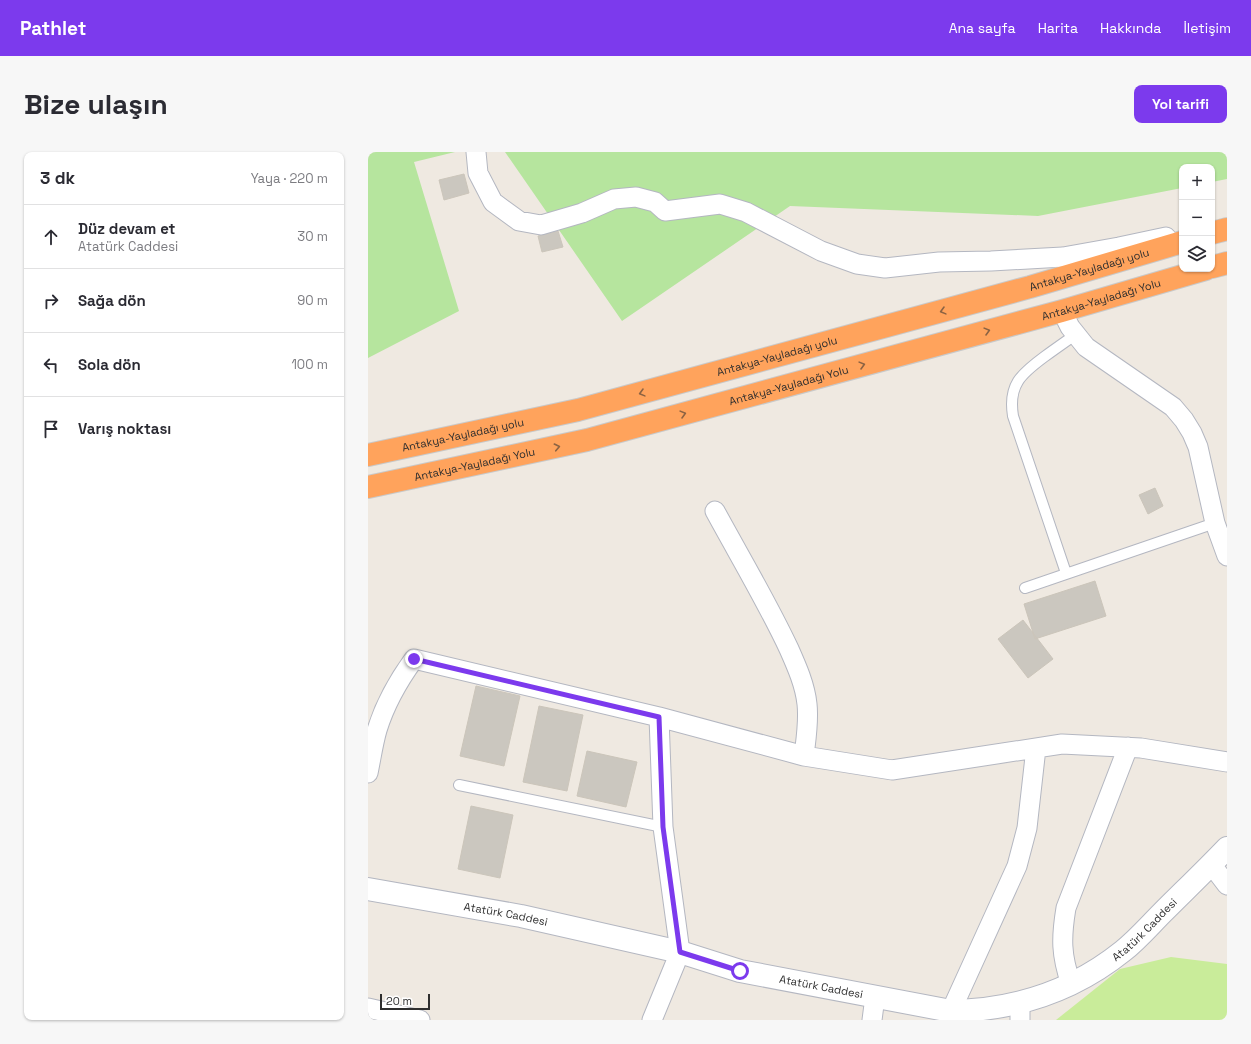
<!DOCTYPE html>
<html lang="tr">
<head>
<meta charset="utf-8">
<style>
	:root { --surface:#fff; --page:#f7f7f7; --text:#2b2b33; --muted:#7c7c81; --line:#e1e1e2; --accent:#7c3aed }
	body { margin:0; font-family:"Space Grotesk",sans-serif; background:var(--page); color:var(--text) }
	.controls { position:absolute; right:12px; top:12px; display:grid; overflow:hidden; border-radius:8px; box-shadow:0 1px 3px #0004 }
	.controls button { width:36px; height:36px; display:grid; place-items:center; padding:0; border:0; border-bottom:1px solid var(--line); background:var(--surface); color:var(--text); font:20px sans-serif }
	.scale { position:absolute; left:12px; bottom:10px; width:50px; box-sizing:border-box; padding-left:4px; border:2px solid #2e2e2e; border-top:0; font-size:11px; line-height:14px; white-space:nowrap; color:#2e2e2e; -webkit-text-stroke:3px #fff; paint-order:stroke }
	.stop { position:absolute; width:12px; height:12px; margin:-9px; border:3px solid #7c3aed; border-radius:50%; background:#fff }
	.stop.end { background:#7c3aed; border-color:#fff; box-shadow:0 1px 4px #0008 }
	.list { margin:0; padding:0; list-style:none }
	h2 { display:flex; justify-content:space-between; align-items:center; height:52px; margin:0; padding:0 16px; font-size:17px }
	h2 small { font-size:13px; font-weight:400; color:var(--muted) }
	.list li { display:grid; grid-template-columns:26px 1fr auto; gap:12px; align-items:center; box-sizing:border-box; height:64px; padding:0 16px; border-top:1px solid var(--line) }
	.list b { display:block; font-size:15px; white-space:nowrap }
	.list p { margin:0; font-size:13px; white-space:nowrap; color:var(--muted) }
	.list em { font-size:13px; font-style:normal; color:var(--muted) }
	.icon { flex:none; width:22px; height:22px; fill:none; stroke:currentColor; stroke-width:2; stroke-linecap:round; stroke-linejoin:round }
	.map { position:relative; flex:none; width:859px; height:868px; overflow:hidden; border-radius:8px }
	header { display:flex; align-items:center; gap:24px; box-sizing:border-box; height:56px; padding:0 20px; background:var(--accent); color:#fff }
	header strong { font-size:19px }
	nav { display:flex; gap:22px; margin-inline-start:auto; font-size:14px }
	.intro { display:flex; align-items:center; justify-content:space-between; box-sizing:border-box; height:96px; padding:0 24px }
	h1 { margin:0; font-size:28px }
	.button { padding:10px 18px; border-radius:8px; background:var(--accent); color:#fff; font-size:14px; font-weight:700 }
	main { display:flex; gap:24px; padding:0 24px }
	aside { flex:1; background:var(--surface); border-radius:8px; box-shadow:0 1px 3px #0004 }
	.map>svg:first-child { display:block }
</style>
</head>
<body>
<header>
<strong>Pathlet</strong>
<nav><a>Ana sayfa</a><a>Harita</a><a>Hakkında</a><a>İletişim</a></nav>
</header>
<div class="intro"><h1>Bize ulaşın</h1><a class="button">Yol tarifi</a></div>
<main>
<aside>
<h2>3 dk<small>Yaya · 220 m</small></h2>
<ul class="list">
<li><svg class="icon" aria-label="ahead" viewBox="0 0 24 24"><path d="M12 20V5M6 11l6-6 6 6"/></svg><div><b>Düz devam et</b><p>Atatürk Caddesi</p></div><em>30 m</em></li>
<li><svg class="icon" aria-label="right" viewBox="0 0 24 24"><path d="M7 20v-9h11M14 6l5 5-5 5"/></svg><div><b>Sağa dön</b></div><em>90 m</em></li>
<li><svg class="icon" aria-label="left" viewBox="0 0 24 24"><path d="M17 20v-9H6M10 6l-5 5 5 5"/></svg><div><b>Sola dön</b></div><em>100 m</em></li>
<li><svg class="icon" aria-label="arrive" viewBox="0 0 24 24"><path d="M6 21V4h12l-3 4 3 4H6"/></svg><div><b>Varış noktası</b></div></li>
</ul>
</aside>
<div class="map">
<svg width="859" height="868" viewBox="0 0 859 868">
	<rect width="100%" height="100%" fill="#efe9e1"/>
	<path fill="#b6e59e" d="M0,0H87L46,10L91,159L0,206Z
		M137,0H859V27L844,30V15H814V36L670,64L422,54L254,169Z"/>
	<path fill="#c9ec9a" d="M803,805L859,812V868H688L752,817Z"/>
	<path fill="#cbc7bf" stroke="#cbc5ba" d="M96,22L101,41L76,48L71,28Z
		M190,79L195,95L174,100L170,84Z
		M787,336L795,354L780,362L771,343Z
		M727,429L738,464L667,487L656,452Z
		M655,468L685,507L660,526L630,487Z
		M108,534L152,544L136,614L92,604Z
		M171,554L215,563L199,639L155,630Z
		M219,599L269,610L258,655L209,644Z
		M103,654L145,663L132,726L90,717Z"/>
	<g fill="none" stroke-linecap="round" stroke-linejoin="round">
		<defs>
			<path id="lane" d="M698,421L645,264C640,233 653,222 676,205C687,197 697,190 707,183
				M657,436L847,371
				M91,633L295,675"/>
			<path id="street" d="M108,0L110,21L125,50L151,69L173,73L214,61L246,47L268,45L287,50L297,59L352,52L378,60L453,99L489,112L517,116L571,110L623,109L695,105L751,95L798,85
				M694,159L702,175L718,195L805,255L816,268L824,281L830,295L847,371L859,404
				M347,359C372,405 399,450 421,497C429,515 437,533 439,552C441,569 438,587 436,604
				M0,621C3,607 5,592 9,578C17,552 30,529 46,507L291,565L436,604L524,618L694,592L773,596L859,610
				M843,712L859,733
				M703,832C693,803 693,786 698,756L760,595
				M652,851V868
				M0,856L52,868
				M583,859L649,714L659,676L668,596
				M284,868L312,800L295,675L291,565
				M504,868L507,845"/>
			<g id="secondary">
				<path id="s1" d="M0,737L153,764L312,800L372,819L583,859C647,858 704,840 755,799C769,788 781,774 794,761C816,739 838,718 859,696"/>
			</g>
			<g id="highway">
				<path d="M844,81L859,77"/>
				<path d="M844,115L859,111"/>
				<path id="s2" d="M0,303L210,258L662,135L814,90"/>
				<path id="s3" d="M0,335L219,288L694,159L838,117"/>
			</g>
		</defs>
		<use href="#lane" stroke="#b4b7c1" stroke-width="12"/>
		<use href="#street" stroke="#b4b7c1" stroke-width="21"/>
		<use href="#secondary" stroke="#b4b7c1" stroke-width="24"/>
		<use href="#highway" stroke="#c9c9c9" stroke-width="24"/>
		<use href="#lane" stroke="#fff" stroke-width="10"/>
		<use href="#street" stroke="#fff" stroke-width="19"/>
		<use href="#secondary" stroke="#fff" stroke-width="22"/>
		<use href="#highway" stroke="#ffa35c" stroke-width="22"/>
	</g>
	<defs><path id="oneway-chevron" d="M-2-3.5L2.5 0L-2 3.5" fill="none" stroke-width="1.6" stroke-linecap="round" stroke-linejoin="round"/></defs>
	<g stroke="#8c6343">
		<use href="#oneway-chevron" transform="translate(575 159) rotate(165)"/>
		<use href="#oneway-chevron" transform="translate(619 179) rotate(-15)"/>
		<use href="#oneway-chevron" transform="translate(494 213) rotate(-15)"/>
		<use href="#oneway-chevron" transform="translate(274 241) rotate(165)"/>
		<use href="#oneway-chevron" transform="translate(315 262) rotate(-15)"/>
		<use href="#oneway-chevron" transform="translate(189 295) rotate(-12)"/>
	</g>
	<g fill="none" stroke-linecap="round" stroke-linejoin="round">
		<path stroke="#7c3aed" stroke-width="5" d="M46,507L291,565L295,675L312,800L372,819"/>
	</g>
	<g text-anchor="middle" stroke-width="3.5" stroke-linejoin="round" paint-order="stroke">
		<g font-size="11" fill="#2e2e2e" stroke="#fff">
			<text dy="4" stroke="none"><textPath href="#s2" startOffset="745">Antakya-Yayladağı yolu</textPath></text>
			<text dy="4" stroke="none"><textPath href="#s3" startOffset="757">Antakya-Yayladağı Yolu</textPath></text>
			<text dy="4" stroke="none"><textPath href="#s2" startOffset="421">Antakya-Yayladağı yolu</textPath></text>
			<text dy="4" stroke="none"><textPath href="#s3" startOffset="433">Antakya-Yayladağı Yolu</textPath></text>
			<text dy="4" stroke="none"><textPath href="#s2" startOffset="97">Antakya-Yayladağı yolu</textPath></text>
			<text dy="4" stroke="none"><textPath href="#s3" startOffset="109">Antakya-Yayladağı Yolu</textPath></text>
			<text dy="4" stroke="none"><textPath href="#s1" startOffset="140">Atatürk Caddesi</textPath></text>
			<text dy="4" stroke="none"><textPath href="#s1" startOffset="812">Atatürk Caddesi</textPath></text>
			<text dy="4" stroke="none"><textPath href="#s1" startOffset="464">Atatürk Caddesi</textPath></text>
		</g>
	</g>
</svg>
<div class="controls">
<button>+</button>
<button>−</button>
<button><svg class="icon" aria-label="layers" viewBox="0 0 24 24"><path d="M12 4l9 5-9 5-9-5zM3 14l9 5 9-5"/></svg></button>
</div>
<div class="scale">20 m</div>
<div class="stop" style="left:372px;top:819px"></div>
<div class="stop end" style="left:46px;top:507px"></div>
</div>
</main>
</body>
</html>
